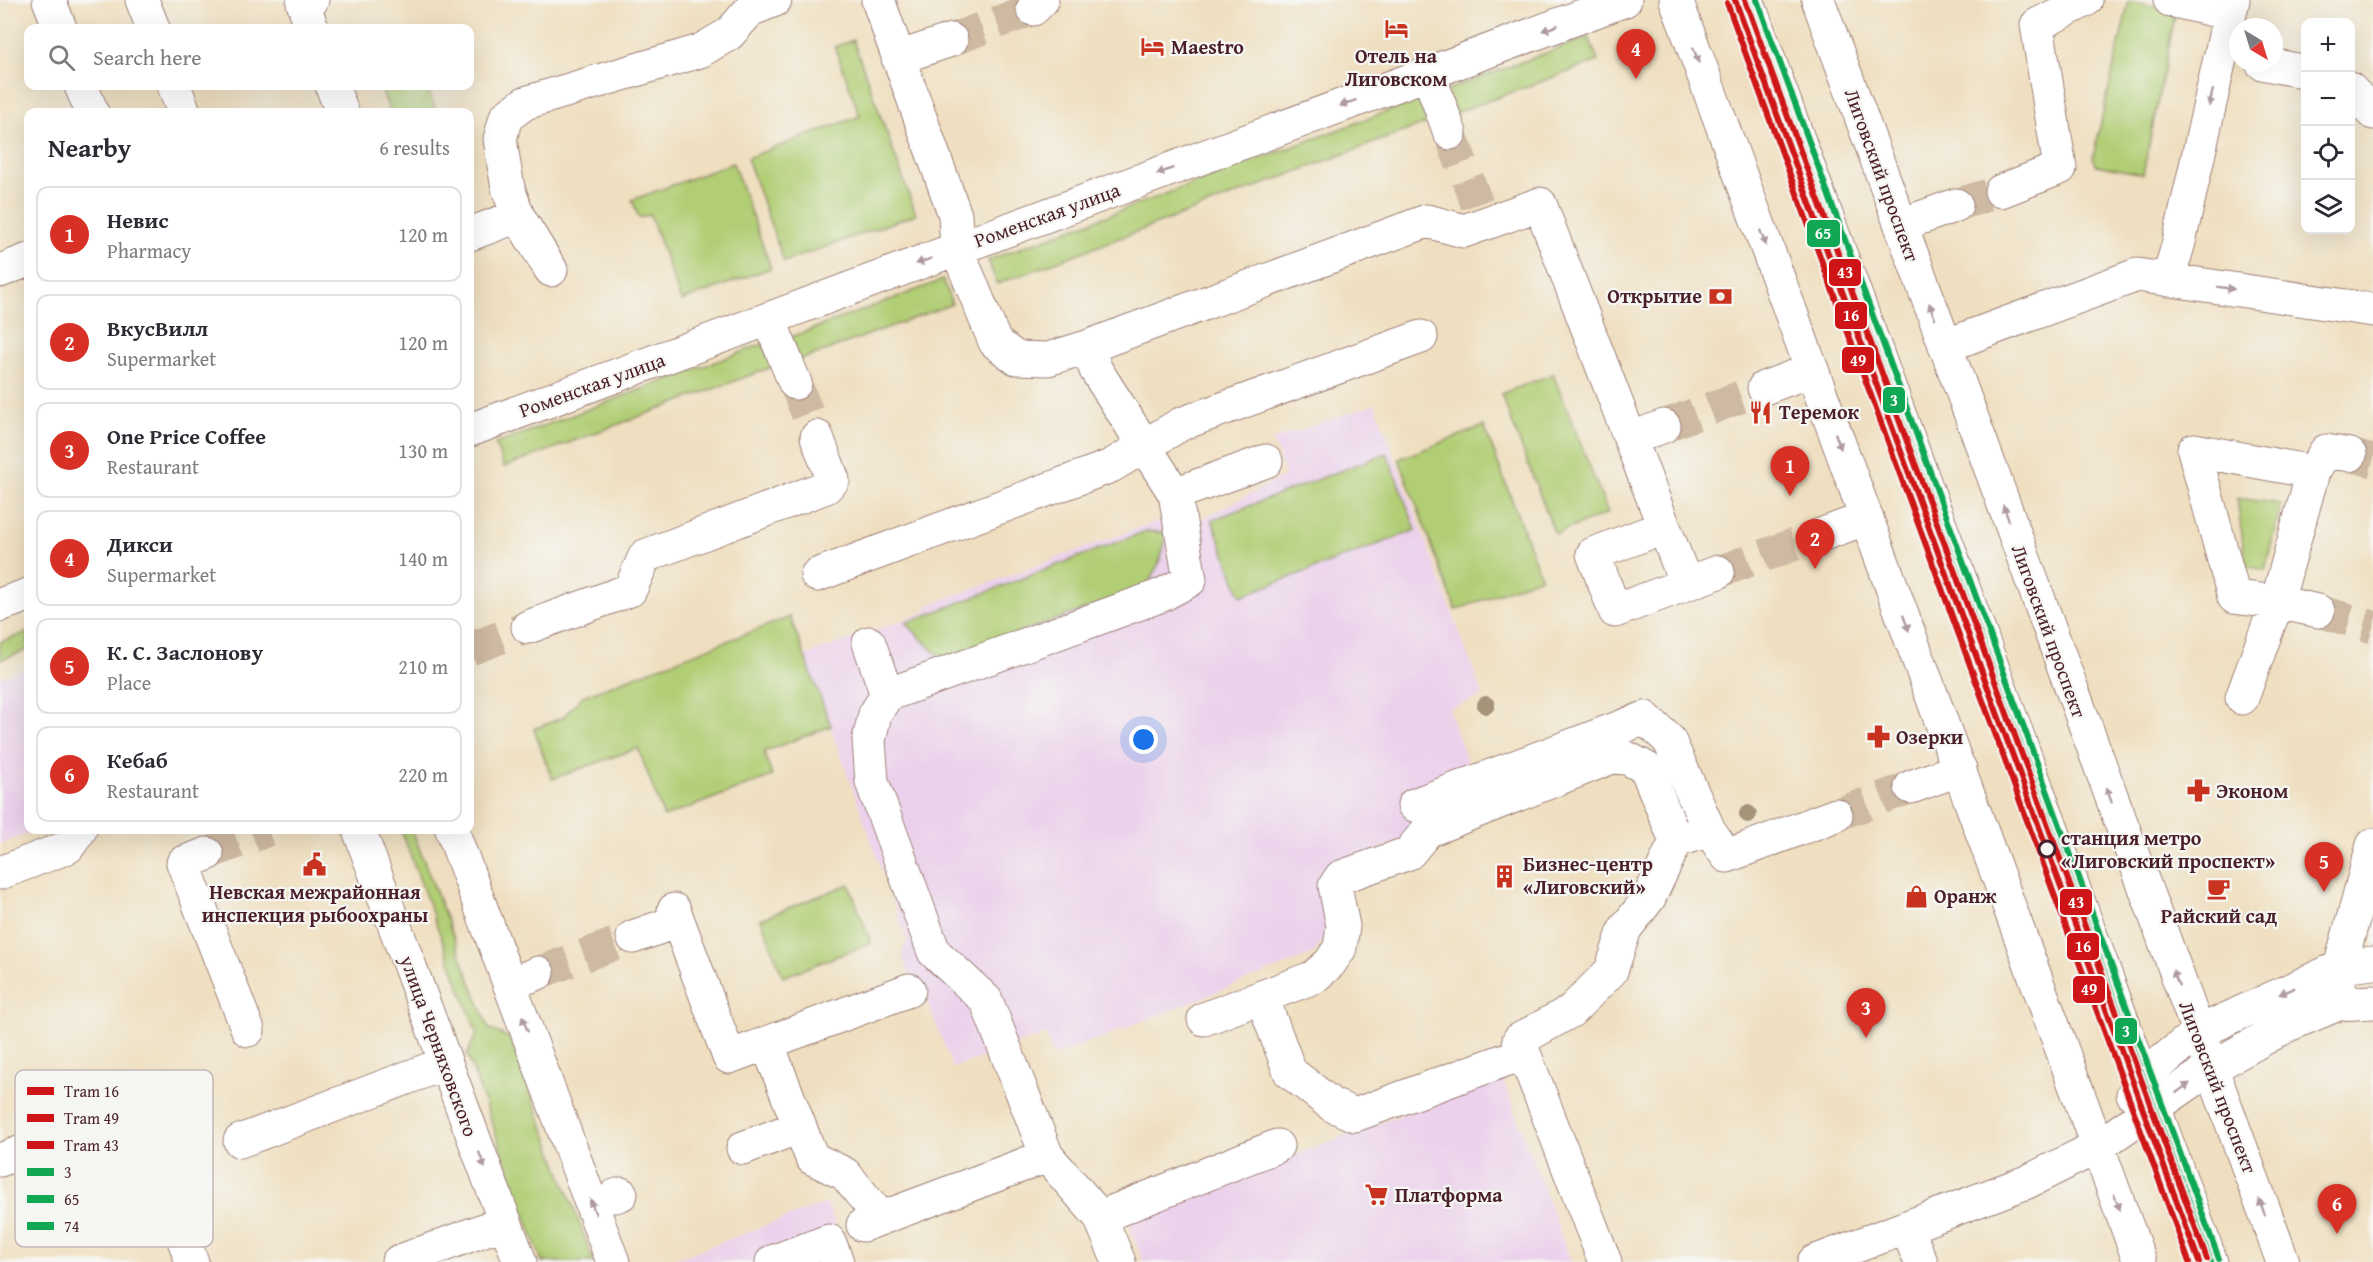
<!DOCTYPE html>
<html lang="en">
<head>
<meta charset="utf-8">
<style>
	:root { --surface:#fff; --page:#f2f2f3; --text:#2b2b33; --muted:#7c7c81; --line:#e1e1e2; --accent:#d93025 }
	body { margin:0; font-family:"Gentium Book Plus",serif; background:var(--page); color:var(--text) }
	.controls { position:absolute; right:18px; top:18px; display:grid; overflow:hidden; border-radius:12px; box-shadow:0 6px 24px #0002 }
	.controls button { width:54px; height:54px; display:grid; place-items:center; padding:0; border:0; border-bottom:2px solid var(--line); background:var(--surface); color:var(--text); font:30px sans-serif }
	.compass { position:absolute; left:2229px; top:18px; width:54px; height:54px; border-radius:50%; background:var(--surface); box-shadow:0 6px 24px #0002; rotate:142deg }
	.you { position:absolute; left:1144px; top:740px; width:21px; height:21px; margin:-15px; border:4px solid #fff; border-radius:50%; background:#1a73e8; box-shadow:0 0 0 9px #1a73e833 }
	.badge { display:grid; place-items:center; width:39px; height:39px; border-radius:50%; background:var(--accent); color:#fff; font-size:20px; font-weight:700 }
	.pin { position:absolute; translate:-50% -50px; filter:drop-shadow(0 2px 3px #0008) }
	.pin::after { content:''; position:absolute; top:32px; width:21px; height:18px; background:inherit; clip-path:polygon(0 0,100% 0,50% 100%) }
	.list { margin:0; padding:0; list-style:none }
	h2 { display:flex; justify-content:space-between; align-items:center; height:78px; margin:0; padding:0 24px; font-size:26px }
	h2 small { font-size:20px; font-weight:400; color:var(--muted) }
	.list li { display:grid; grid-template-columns:39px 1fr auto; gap:18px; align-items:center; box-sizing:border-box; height:96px; margin:0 12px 12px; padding:0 12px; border:2px solid var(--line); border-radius:12px }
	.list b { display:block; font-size:22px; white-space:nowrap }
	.list p { margin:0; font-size:20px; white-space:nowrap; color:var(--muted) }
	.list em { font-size:20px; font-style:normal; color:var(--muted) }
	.icon { flex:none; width:33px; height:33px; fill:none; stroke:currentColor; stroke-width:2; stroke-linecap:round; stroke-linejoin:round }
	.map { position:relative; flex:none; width:2373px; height:1262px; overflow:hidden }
	.search { position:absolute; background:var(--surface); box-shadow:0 6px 24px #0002; left:24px; top:24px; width:450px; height:66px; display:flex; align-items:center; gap:15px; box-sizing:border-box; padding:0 21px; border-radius:12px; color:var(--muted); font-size:22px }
	.panel { position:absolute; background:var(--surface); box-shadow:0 6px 24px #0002; left:24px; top:108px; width:450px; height:726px; border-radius:12px }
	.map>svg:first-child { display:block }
</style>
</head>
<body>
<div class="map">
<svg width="2373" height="1262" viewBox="0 0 2373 1262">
	<rect width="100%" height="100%" fill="#f6f6f2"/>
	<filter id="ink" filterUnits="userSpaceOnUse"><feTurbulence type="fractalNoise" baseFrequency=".0167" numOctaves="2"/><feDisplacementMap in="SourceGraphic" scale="12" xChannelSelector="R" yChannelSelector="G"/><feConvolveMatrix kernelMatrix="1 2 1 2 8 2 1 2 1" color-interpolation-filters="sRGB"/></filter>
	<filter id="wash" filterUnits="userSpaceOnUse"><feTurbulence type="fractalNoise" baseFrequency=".008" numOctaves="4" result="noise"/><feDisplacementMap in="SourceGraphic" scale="24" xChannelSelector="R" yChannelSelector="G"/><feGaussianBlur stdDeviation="1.35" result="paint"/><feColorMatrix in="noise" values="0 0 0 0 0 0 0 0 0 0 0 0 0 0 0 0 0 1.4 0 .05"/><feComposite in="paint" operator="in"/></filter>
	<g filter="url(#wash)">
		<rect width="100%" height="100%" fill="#efdfc0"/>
		<path fill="#ebd1eb" d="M1375,404L1483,696L1448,709L1481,799L1406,839L1317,873L1328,907L1327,923L1324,937L1317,950L1308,956L1054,1056L1046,1034L953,1068L925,996L919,998L902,955L907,940L805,656L928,611L926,606L1158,521L1169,526L1197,521L1286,476L1273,440Z
			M28,667V830H38L0,844V678Z
			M1502,1077L1571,1262H1143L1127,1218Z
			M827,1203L849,1262H667Z"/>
		<path fill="#b1ce75" stroke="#7e7650" stroke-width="1.5" d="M2129,1L2176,11L2143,174L2096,165L2093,157Z
			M1589,37L1598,61L1455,113L1447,90Z
			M853,40L916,214L784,262L747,158L860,116L835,47Z
			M380,86H427L436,112H390Z
			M1418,100L1427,123L997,284L988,260Z
			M733,163L771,268L681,301L650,215L639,218L632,200Z
			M943,280L952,304L800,360L791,337Z
			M763,344L772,367L504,467L495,444Z
			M1553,374L1608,513L1555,534L1501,394Z
			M1484,426L1541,577L1456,610L1399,459Z
			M1387,453L1416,530L1241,596L1212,520Z
			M2237,498L2281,504L2265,570L2246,566Z
			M1146,531L1166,533C1164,554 1157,570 1146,588L946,658L935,653L906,623Z
			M790,617L831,726L764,752L772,776L664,817L638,748L552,779L534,729L562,718L583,696Z
			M28,632V650L0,660V642Z
			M401,830H412L489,1029L510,1038L594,1262H542L467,1054L477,1033Z
			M849,884L871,943L783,977L761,919Z"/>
	</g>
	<g filter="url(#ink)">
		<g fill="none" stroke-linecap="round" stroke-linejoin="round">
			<path stroke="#ceb9a2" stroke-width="33" stroke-dasharray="33 16" stroke-linecap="butt" d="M951,40L1033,9
				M1450,133L1477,204
				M1956,205L2001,191
				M795,383L817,437
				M1664,426L1764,388
				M2350,455L2373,461
				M1718,572L1818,536
				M2318,611L2373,627
				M470,649L528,627
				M1836,815L1911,787
				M207,854L268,830
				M538,973L633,937"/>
			<defs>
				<path id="minor" d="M49,0L60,28
					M142,0L153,28
					M312,0L303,3L312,28
					M878,0L955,215L957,249L995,342L1016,358L1048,359L1087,347L1427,221L1464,231L1540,204L1686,584
					M1747,0L2211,1262
					M2170,0L2230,14
					M1033,9L1042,0
					M898,58L951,40
					M2262,63L2296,70
					M1428,73L1450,133
					M81,86L92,112
					M174,86L184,112
					M332,86L342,112
					M2350,89L2373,113
					M2001,191L2060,168L2037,25L2086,0
					M1901,225L1956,205
					M470,234L518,216
					M551,270L518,216L508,188L504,165L500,139L506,117L525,103L700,51L729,34L750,10L775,0
					M0,271L28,260
					M2168,280L2179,242L2233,0
					M769,319L795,383
					M1945,346L2137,275L2373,310
					M1087,347L1096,370L1175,494L1266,461
					M1764,388L1812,370
					M470,430L1625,0
					M1630,439L1664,426
					M2313,472L2194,450L2234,597L2277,602L2318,611
					M1664,527L1593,554L1615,611L1718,572
					M1818,536L1867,518
					M817,575L1111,466L1181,424L1421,337
					M0,605L28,595
					M528,627L630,590L645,556L826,487L833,480L817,437
					M869,643L887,695
					M2242,698L2277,602L2313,472L2326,451L2350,455
					M1911,787L1960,769
					M1414,805L1645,718L1669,740L1709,830
					M359,830L520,1262
					M452,830L613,1262
					M207,854L183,863L248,1030
					M0,873L68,847L80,830
					M674,910L729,1057L767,1043L812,1158L845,1174L881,1218
					M633,937L678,921
					M510,984L538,973
					M2339,988L2340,967L2373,845
					M1262,997L1290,1072L1332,1105L1355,1115L1524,1053
					M1204,1019L1314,977L1330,963L1340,948L1343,926L1335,886L1341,877L1409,853L1427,831L1612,757L1627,758L1646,768L1676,841
					M767,1043L909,990
					M2133,1094L2143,1077L2197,1033L2340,967L2373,963
					M240,1141L446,1063
					M743,1148L799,1127
					M1047,1156L986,1000L934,952L872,782L869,740L875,714L887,695L1162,595L1190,580L1175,494
					M0,1160L136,1110L192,1262
					M615,1196L621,1194
					M1100,1217L1277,1146
					M863,1225L1047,1156L1100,1217L1119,1262
					M1906,1227L1921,1262
					M398,1262L505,1222
					M772,1262L829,1241L837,1262
					M1605,1262L1519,1040L1571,1011L1611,971L1625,929L1649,898L1676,841L1709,830L1727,856L1836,815
					M1814,1262L2027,1182L2097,1147L2211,1068L2288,1025L2338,1004L2373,1002"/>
				<path id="major" d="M1676,0L2140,1262
					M1818,0L2283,1262"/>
			</defs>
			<use href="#minor" stroke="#9c7f76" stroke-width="35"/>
			<use href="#major" stroke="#9c7f76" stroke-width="35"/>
			<use href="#minor" stroke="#fff" stroke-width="33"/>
			<use href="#major" stroke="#fff" stroke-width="33"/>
			<defs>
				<path id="bus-1" d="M1747,0L2211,1262"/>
				<path id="bus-2" d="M1739,3L2201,1262"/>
				<path id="bus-3" d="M1757,0L2219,1259"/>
			</defs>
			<use href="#bus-1" stroke="#f6f6f2" stroke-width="10"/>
			<use href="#bus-2" stroke="#f6f6f2" stroke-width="10"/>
			<use href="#bus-3" stroke="#f6f6f2" stroke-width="10"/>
			<use href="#bus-1" stroke="#10a855" stroke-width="6"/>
			<use href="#bus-2" stroke="#10a855" stroke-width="6"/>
			<use href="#bus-3" stroke="#10a855" stroke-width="6"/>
			<defs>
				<path id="tram-1" d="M1735,0L2199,1262"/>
				<path id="tram-2" d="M1727,3L2189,1262"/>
				<path id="tram-3" d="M1745,0L2207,1259"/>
			</defs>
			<use href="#tram-1" stroke="#f6f6f2" stroke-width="10"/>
			<use href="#tram-2" stroke="#f6f6f2" stroke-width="10"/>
			<use href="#tram-3" stroke="#f6f6f2" stroke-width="10"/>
			<use href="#tram-1" stroke="#ce1417" stroke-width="6"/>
			<use href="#tram-2" stroke="#ce1417" stroke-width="6"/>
			<use href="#tram-3" stroke="#ce1417" stroke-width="6"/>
		</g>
		<g fill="#a5937a">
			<circle cx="1486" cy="705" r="9"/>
			<circle cx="1748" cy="814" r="9"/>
		</g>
		<defs><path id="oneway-solid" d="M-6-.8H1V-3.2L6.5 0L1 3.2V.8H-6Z" transform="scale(1.5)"/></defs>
		<g fill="#ae9aa0">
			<use href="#oneway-solid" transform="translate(1550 28) rotate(160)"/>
			<use href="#oneway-solid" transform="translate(1696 55) rotate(70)"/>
			<use href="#oneway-solid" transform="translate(2211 98) rotate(103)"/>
			<use href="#oneway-solid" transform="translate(1348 103) rotate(160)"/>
			<use href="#oneway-solid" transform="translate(1165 171) rotate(160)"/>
			<use href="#oneway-solid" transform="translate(1763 238) rotate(70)"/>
			<use href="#oneway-solid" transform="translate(924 261) rotate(160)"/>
			<use href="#oneway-solid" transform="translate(2226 288) rotate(9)"/>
			<use href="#oneway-solid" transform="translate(1932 311) rotate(-110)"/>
			<use href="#oneway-solid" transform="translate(1838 441) rotate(70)"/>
			<use href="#oneway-solid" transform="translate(2006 513) rotate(-110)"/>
			<use href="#oneway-solid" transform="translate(1906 623) rotate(70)"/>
			<use href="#oneway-solid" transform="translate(2109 795) rotate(-110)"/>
			<use href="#oneway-solid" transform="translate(2176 978) rotate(-110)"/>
			<use href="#oneway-solid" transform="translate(2287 991) rotate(156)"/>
			<use href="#oneway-solid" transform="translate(525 1024) rotate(-110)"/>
			<use href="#oneway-solid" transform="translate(2183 1088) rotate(-35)"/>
			<use href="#oneway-solid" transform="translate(482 1160) rotate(70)"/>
			<use href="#oneway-solid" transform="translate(2117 1202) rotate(69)"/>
			<use href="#oneway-solid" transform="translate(593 1207) rotate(-110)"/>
			<use href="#oneway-solid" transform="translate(2262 1207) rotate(-110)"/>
		</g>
	</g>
	<defs>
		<symbol id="hotel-bare" viewBox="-9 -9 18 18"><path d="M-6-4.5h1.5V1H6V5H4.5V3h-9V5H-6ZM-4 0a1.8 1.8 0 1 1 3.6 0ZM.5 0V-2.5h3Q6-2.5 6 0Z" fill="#c8321e" stroke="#f6f6f2" stroke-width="2.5" paint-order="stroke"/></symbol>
		<symbol id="bank-bare" viewBox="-9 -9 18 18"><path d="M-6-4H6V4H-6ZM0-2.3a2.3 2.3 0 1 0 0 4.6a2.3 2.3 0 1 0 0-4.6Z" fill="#c8321e" stroke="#f6f6f2" stroke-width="2.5" paint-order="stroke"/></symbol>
		<symbol id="restaurant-bare" viewBox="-9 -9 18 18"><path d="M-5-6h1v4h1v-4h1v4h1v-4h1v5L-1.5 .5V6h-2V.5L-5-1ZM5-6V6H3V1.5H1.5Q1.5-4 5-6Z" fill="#c8321e" stroke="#f6f6f2" stroke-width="2.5" paint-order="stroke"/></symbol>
		<symbol id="pharmacy-bare" viewBox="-9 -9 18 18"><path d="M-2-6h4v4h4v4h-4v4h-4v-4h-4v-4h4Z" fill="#c8321e" stroke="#f6f6f2" stroke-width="2.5" paint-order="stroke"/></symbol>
		<symbol id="civic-bare" viewBox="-9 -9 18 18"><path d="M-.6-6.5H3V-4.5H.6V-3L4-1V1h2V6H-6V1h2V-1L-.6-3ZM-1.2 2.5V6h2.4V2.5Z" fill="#c8321e" stroke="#f6f6f2" stroke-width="2.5" paint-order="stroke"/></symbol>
		<symbol id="building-bare" viewBox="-9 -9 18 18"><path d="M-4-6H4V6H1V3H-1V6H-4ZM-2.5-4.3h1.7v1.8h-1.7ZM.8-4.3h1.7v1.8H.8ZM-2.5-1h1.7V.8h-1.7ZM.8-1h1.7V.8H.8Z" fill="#c8321e" stroke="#f6f6f2" stroke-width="2.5" paint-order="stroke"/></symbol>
		<symbol id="cafe-bare" viewBox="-9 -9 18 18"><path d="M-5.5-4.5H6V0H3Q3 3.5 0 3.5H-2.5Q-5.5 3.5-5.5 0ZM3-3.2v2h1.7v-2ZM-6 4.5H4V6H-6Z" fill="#c8321e" stroke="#f6f6f2" stroke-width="2.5" paint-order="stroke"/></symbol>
		<symbol id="shop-bare" viewBox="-9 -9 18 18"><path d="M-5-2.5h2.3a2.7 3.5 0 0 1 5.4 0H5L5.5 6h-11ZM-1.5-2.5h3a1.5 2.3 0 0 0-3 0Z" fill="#c8321e" stroke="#f6f6f2" stroke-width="2.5" paint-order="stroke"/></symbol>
		<symbol id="supermarket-bare" viewBox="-9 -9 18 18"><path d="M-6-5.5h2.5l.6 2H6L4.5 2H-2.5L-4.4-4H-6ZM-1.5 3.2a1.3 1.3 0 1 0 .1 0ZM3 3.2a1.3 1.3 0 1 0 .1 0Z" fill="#c8321e" stroke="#f6f6f2" stroke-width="2.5" paint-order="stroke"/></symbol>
	</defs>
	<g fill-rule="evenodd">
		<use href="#hotel-bare" x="1380" y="12" width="33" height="33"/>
		<use href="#hotel-bare" x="1136" y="30" width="33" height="33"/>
		<use href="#bank-bare" x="1704" y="280" width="33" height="33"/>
		<use href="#restaurant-bare" x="1744" y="396" width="33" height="33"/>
		<use href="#pharmacy-bare" x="1862" y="720" width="33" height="33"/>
		<use href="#pharmacy-bare" x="2182" y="774" width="33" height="33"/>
		<use href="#civic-bare" x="298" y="848" width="33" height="33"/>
		<use href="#building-bare" x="1488" y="860" width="33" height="33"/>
		<use href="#cafe-bare" x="2202" y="872" width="33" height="33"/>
		<use href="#shop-bare" x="1900" y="880" width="33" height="33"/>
		<use href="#supermarket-bare" x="1360" y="1178" width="33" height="33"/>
	</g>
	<circle fill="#f6f6f2" stroke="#4a1f2b" stroke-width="3" cx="2047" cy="849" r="8"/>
	<g text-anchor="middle" stroke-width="4.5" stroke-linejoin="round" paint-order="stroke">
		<g font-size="20" font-weight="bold" fill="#4a1f2b" stroke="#f6f6f2" text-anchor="start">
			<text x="1171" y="54">Maestro</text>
			<text x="1396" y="63" text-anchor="middle">Отель на<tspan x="1396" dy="23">Лиговском</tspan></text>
			<text x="1702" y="303" text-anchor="end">Открытие</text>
			<text x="1779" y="419">Теремок</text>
			<text x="1896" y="744">Озерки</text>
			<text x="2216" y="798">Эконом</text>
			<text x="1523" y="871">Бизнес-центр<tspan x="1523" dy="23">«Лиговский»</tspan></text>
			<text x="315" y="899" text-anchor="middle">Невская межрайонная<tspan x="315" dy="23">инспекция рыбоохраны</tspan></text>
			<text x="1934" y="903">Оранж</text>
			<text x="2219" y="923" text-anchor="middle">Райский сад</text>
			<text x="1395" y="1202">Платформа</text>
		</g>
		<g font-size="20" fill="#4a1f2b" stroke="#f6f6f2">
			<text transform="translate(1882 175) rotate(70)" y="7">Лиговский проспект</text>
			<text transform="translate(1047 215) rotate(-20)" y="7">Роменская улица</text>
			<text transform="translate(592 385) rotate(-20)" y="7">Роменская улица</text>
			<text transform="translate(2049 631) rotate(70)" y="7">Лиговский проспект</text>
			<text transform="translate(439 1046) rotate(70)" y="7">улица Черняховского</text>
			<text transform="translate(2218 1087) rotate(69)" y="7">Лиговский проспект</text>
		</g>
		<g font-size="20" font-weight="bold" fill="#4a1f2b" stroke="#f6f6f2" text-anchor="start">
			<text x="2061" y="845">станция метро<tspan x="2061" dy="23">«Лиговский проспект»</tspan></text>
		</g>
	</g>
	<rect x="15" y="1070" width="198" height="177" rx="9" fill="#f6f6f2" stroke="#c2b6b6" stroke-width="1.5"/>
	<rect x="27" y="1087" width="27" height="8" fill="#ce1417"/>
	<rect x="27" y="1114" width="27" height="8" fill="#ce1417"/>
	<rect x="27" y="1141" width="27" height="8" fill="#ce1417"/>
	<rect x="27" y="1168" width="27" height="8" fill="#10a855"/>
	<rect x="27" y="1195" width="27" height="8" fill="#10a855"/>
	<rect x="27" y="1222" width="27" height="8" fill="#10a855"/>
	<g font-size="16" fill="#4a1f2b">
		<text x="64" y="1097">Tram 16</text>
		<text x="64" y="1124">Tram 49</text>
		<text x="64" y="1151">Tram 43</text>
		<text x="64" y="1178">3</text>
		<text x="64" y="1205">65</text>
		<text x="64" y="1232">74</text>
	</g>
	<g stroke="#f6f6f2" stroke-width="2">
		<rect x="1806" y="219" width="35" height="29" rx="6" fill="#10a855"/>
		<rect x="1828" y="258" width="34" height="29" rx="6" fill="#ce1417"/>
		<rect x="1834" y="301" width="34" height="29" rx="6" fill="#ce1417"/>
		<rect x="1841" y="346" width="34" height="28" rx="6" fill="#ce1417"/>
		<rect x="1882" y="386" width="24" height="28" rx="6" fill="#10a855"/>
		<rect x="2059" y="888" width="34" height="28" rx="6" fill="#ce1417"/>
		<rect x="2066" y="932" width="34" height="29" rx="6" fill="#ce1417"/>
		<rect x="2072" y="975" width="34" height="29" rx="6" fill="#ce1417"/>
		<rect x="2114" y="1017" width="24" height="28" rx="6" fill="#10a855"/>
	</g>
	<g font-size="16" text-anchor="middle" font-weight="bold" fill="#fff">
		<text x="1823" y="239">65</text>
		<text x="1845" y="278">43</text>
		<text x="1851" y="321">16</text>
		<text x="1858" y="366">49</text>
		<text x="1894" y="406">3</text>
		<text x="2076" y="908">43</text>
		<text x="2083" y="952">16</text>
		<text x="2089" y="995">49</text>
		<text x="2126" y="1037">3</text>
	</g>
</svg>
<div class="controls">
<button>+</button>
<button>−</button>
<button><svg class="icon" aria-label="locate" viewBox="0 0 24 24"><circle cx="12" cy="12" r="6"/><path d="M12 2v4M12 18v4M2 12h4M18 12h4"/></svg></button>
<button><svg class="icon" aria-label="layers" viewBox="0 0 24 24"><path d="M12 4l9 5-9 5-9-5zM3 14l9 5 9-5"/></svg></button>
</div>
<svg class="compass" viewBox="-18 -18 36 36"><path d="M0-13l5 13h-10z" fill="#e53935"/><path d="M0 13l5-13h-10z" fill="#7c7c81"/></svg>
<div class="you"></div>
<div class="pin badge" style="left:1790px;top:496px">1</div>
<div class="pin badge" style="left:1815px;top:569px">2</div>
<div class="pin badge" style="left:1866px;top:1038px">3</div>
<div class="pin badge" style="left:1636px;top:79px">4</div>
<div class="pin badge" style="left:2324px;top:892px">5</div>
<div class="pin badge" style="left:2337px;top:1234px">6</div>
<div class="search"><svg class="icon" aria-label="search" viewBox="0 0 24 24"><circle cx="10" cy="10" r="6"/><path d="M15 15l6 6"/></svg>Search here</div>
<section class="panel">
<h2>Nearby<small>6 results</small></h2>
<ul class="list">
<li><span class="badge">1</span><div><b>Невис</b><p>Pharmacy</p></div><em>120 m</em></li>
<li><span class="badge">2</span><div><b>ВкусВилл</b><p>Supermarket</p></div><em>120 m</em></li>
<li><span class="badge">3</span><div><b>One Price Coffee</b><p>Restaurant</p></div><em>130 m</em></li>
<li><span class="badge">4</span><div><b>Дикси</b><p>Supermarket</p></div><em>140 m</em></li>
<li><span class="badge">5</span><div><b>К. С. Заслонову</b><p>Place</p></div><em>210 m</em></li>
<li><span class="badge">6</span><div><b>Кебаб</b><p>Restaurant</p></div><em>220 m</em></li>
</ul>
</section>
</div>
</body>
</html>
